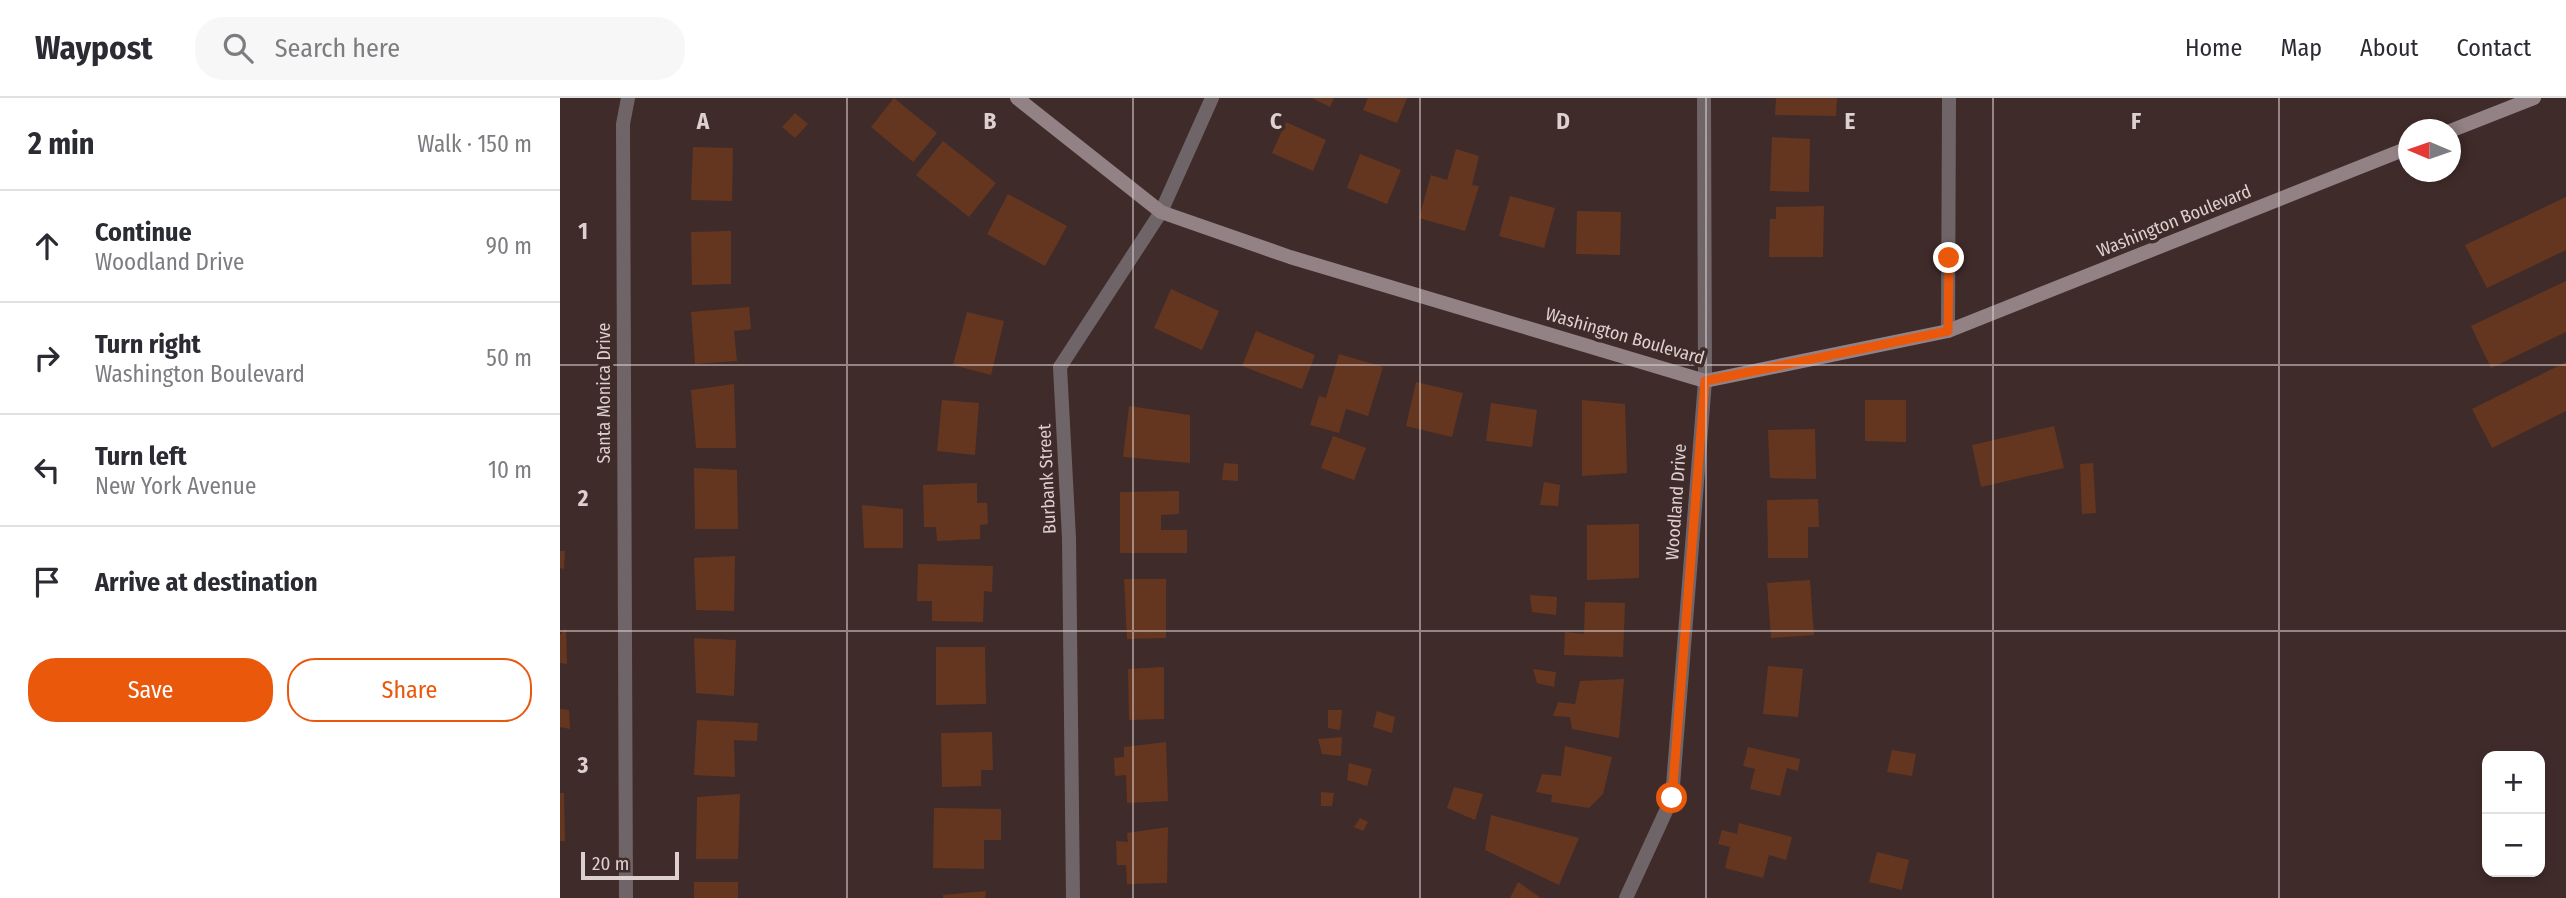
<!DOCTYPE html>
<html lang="en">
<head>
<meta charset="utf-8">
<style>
	:root { --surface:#fff; --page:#f7f7f7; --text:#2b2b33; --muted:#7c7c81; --line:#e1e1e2; --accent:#ea580c }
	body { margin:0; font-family:"Fira Sans Condensed",sans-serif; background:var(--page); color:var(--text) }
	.controls { position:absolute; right:21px; bottom:21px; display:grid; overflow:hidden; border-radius:14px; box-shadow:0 4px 10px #0003 }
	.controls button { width:63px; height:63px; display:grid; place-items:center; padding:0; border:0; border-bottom:2px solid var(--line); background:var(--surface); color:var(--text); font:35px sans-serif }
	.compass { position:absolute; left:1838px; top:21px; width:63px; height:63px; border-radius:50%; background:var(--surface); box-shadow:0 4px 10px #0003; rotate:272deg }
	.scale { position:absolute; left:21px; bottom:18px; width:98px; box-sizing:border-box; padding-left:7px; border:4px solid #ddd0cf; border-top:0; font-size:19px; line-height:24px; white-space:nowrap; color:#ddd0cf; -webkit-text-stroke:5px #3f2b2a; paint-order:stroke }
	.stop { position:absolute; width:21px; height:21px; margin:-16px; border:5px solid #ea580c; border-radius:50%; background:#fff }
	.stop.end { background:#ea580c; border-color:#fff; box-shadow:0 2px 7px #0008 }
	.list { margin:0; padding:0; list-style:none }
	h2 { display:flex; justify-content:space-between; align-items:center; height:91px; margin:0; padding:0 28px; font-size:30px }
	h2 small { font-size:23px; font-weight:400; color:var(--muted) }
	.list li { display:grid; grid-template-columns:46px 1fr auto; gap:21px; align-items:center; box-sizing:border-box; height:112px; padding:0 28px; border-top:2px solid var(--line) }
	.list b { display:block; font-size:26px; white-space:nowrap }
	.list p { margin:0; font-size:23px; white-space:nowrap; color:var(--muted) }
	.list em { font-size:23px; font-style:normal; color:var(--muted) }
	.actions { display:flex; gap:14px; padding:21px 28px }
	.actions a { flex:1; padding:16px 0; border:2px solid var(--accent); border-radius:28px; text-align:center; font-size:24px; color:var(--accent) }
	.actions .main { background:var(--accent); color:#fff }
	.icon { flex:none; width:38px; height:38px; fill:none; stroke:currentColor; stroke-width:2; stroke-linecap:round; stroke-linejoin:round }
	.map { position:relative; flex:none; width:2006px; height:800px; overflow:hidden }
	header { display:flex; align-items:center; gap:42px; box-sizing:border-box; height:98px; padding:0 35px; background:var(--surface); border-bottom:2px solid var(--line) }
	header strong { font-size:33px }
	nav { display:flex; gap:38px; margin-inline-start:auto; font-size:24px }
	.search { width:490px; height:63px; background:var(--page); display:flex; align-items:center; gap:18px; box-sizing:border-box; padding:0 24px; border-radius:28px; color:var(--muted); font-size:26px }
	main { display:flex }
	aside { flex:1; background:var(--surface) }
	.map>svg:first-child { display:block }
</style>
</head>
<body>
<header>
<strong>Waypost</strong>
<div class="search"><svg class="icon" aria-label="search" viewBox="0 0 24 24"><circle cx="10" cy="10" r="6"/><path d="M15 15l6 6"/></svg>Search here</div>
<nav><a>Home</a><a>Map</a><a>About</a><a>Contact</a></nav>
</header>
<main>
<aside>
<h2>2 min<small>Walk · 150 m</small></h2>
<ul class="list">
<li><svg class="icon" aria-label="ahead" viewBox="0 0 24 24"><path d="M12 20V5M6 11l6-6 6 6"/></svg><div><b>Continue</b><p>Woodland Drive</p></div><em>90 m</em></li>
<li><svg class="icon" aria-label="right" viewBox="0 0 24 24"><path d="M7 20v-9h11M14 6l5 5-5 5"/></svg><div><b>Turn right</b><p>Washington Boulevard</p></div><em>50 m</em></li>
<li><svg class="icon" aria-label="left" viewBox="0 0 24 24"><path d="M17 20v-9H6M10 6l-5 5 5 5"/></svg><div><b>Turn left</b><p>New York Avenue</p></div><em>10 m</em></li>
<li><svg class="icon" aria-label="arrive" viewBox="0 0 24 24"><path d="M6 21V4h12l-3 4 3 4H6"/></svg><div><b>Arrive at destination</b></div></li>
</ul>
<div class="actions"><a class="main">Save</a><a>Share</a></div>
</aside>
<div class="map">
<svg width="2006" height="800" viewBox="0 0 2006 800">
	<rect width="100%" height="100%" fill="#3f2b2a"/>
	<path fill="#643620" d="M334,0L377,35L353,64L311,29Z
		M752,0H774L770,9Z
		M808,0H847L837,25L803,12Z
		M1216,0H1277L1276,18L1215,17Z
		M235,15L248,26L235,40L222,29Z
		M726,24L766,42L753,73L712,55Z
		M1212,39L1250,41L1249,94L1210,93Z
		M383,43L436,85L409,119L356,77Z
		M133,49L173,50L172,103L131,102Z
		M896,51L919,58L912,87L919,88L905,133L859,120L871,77L887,82Z
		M800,56L841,72L827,106L787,90Z
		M448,96L507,128L485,168L427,136Z
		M950,98L995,110L984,150L939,138Z
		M2006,99V152L1927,190L1905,147Z
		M1264,108L1263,159H1209L1210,121H1216V109Z
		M1017,113L1061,114L1060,157L1016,156Z
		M171,133V186L132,187L131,134Z
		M2006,183V234L1931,270L1911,228Z
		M611,191L659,213L642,252L594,230Z
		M189,209L191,231L174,233L177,263L135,266L131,214Z
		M407,214L444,223L431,277L393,267Z
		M696,233L755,257L742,291L682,268Z
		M779,256L823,269L808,318L786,311L779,335L750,327L759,298L766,300Z
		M2006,264V313L1932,350L1912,311Z
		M856,284L903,295L892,339L846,328Z
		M174,286L176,350H136L131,292Z
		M382,302L419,305L415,357L377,353Z
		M1022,302L1065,306L1067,375L1022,378Z
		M1305,302H1346V344L1305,343Z
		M931,305L977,312L972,349L926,343Z
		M569,308L630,317V365L563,359Z
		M1494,328L1504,370L1421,389L1412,347Z
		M1255,331L1256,381L1210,380L1208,332Z
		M773,338L806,350L794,382L761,370Z
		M664,365L678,366V383L662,382Z
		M1533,365L1536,415L1522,416L1520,366Z
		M134,370L177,372L178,431H135Z
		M984,384L1000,387L998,408L980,407Z
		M417,385V405H427L428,426L420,427V441L377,443L376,429H364L363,387Z
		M619,393V416L601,417V432H627V455H560V394Z
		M1258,401L1259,429H1248V460H1208L1207,402Z
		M302,407L343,411V450H304Z
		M1079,426V480L1027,482V427Z
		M0,453H5L4,471L0,470Z
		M175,458L174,513L136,512L134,460Z
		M358,466L433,468L432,494L424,493L423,524L372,523V503H357Z
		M564,481H606V540L567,541Z
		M1250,482L1254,537L1211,540L1207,485Z
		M970,497L997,499L996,517L972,514Z
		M1025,504L1065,505L1063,559L1004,557L1005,534L1024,536Z
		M6,530L7,566L0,565V537Z
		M134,540L176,542L174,598L136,595Z
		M376,549H425L426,606L376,607Z
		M1208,568L1243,571L1238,619L1203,616Z
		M604,569V621L569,622L568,571Z
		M973,571L996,574L994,589L977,585Z
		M1064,581L1059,640L1012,631L1010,619L993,618L998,604L1015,606L1020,583Z
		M0,611L9,612L10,631L0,629Z
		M768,612H782L780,632L768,630Z
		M817,613L835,619L832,635L813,629Z
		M137,622L198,625L197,643L174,642L175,679L134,677Z
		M432,634L433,672H421V688L382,689L381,635Z
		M782,639L781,658L762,656L758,641Z
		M606,644L608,703L567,705L566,677L555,678L554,660L564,659V649Z
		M1005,648L1052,659L1043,696L1029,710L991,704L992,697L976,694L982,676L1001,678Z
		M1188,649L1240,661L1238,673L1227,670L1220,698L1190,691L1195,671L1183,668Z
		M1332,652L1356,656L1352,678L1327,674Z
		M789,665L812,671L807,688L787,682Z
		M894,689L923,696L915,722L887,710Z
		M761,694L774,695L772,708H761Z
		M0,695H4L5,743H0Z
		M180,696L178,761H136L137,699Z
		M374,710L441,711V742H424V771L373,770Z
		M931,717L1019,740L999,787L925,752Z
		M800,720L808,724L803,733L794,729Z
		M1179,725L1232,739L1226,762L1209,757L1203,780L1165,770L1170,749L1158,746L1162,732L1177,736Z
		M608,729L607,785L567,786L566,767H557L556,743L568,744L567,735Z
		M1317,754L1349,762L1342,792L1309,784Z
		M134,784H178V800H134Z
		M958,784L981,800H950Z
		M426,793L425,800H383V797Z"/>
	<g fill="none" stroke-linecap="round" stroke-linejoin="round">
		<path stroke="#6f6568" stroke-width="14" d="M1388,233L1389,0
			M66,800L63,26L68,0
			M513,800L509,440L500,269L601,114L652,0
			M1066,800L1112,700L1145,283L1144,0"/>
		<path stroke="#928286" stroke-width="14" d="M457,0L601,114L730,159L1145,283L1388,233L1848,50
			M1890,33L1974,0"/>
	</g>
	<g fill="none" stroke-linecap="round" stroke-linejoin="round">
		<path stroke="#ea580c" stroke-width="9" d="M1112,700L1145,283L1388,233L1389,160"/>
	</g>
	<path fill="none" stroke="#ddd0cf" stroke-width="2" stroke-opacity="0.55" d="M287,0V800M573,0V800M860,0V800M1146,0V800M1433,0V800M1719,0V800M0,267H2006M0,533H2006"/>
	<g text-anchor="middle" stroke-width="7" stroke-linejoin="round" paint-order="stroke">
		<g font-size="18" fill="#ddd0cf" stroke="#3f2b2a">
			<text transform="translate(1614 123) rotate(-22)" y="6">Washington Boulevard</text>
			<text transform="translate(1065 238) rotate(16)" y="6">Washington Boulevard</text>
			<text transform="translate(44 295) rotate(-90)" y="6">Santa Monica Drive</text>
			<text transform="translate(487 381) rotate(-93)" y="6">Burbank Street</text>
			<text transform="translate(1116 404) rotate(-86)" y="6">Woodland Drive</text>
		</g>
	</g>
	<g font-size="23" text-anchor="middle" font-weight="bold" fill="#ddd0cf" stroke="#3f2b2a" stroke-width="7" stroke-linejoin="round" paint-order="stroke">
		<text x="143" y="31">A</text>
		<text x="430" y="31">B</text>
		<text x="716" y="31">C</text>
		<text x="1003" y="31">D</text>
		<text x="1290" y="31">E</text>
		<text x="1576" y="31">F</text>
		<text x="23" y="141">1</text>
		<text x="23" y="408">2</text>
		<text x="23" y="675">3</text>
	</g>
</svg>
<div class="controls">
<button>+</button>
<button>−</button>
</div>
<svg class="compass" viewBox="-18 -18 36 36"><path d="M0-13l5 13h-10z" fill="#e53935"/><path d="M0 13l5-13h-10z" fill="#7c7c81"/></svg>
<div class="scale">20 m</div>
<div class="stop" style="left:1112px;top:700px"></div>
<div class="stop end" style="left:1389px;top:160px"></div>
</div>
</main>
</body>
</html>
